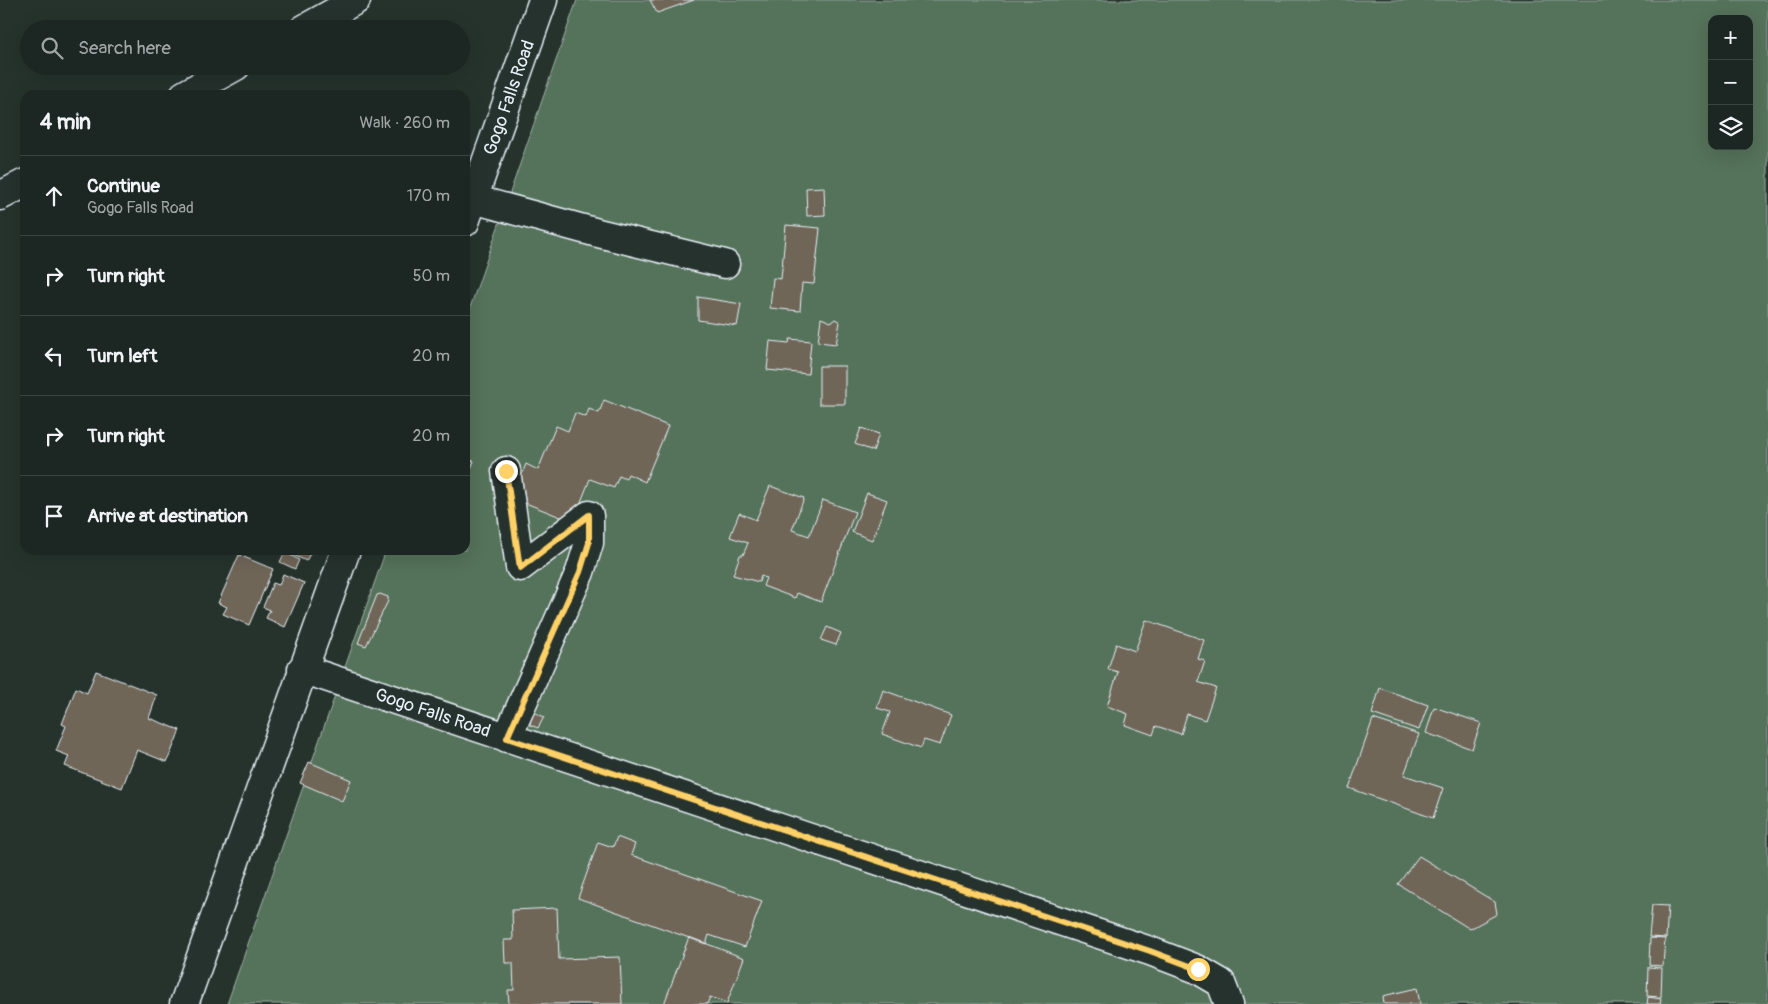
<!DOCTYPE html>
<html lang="en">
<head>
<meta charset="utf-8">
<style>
	:root { --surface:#1c2622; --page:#29322f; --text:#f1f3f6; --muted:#a0a5a5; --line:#3a4340 }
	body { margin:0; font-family:Pangolin,sans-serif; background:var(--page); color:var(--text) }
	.controls { position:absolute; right:15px; top:15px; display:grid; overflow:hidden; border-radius:10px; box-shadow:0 5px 20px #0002 }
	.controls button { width:45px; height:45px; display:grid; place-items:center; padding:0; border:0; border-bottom:1px solid var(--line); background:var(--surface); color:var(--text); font:25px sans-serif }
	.stop { position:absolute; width:15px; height:15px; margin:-11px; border:4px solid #ffd166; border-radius:50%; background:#fff }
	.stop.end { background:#ffd166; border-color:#fff; box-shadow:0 1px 5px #0008 }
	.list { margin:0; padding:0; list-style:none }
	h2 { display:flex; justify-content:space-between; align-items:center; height:65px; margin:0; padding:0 20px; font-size:21px }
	h2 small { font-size:16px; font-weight:400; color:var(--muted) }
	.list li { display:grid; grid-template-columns:32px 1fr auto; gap:15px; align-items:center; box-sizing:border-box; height:80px; padding:0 20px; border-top:1px solid var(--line) }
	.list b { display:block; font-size:19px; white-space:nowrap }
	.list p { margin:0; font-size:16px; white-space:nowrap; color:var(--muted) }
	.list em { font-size:16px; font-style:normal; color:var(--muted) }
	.icon { flex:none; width:28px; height:28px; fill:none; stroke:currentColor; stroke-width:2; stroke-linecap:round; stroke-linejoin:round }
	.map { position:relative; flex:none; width:1768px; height:1004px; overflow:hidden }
	.search { position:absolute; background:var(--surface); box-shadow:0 5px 20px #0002; left:20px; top:20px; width:450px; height:55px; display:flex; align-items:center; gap:12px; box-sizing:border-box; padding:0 18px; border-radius:28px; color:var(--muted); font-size:19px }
	.panel { position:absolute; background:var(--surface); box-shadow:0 5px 20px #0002; left:20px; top:90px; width:450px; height:465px; border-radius:15px }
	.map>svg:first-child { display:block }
</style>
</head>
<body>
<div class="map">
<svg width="1768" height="1004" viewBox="0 0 1768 1004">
	<rect width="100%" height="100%" fill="#26332d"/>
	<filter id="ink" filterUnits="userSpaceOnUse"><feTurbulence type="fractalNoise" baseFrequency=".02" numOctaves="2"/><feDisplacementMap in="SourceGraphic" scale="10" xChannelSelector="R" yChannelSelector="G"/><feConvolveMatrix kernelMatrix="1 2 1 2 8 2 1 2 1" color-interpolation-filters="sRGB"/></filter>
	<g filter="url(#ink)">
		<path fill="#55725a" stroke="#9eb2a9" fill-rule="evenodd" d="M577,0H1768V1004H227L386,550H465V322ZM1712,19H1749V146H1712Z"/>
		<path fill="#6f6658" stroke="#e8f1f8" d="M650,0H694L657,13Z
			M824,187L825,215L807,216L806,188Z
			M786,225L820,228L814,284L802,283L800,311L770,308L773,278L781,279Z
			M698,297L741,304L737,326L698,320Z
			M821,318L831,322L835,319L840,322L836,344L818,342Z
			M790,339L811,341L808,374L767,370L770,341L789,343Z
			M819,366H845V404H819Z
			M604,400L668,426L645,482L628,474L626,479L619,476L614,488L590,479L573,522L518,500L515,492L526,464L538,470L556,426L568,431L575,413L586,417L589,409L599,413Z
			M861,428L879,434L873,451L855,444Z
			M465,458L474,461L465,483Z
			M770,486L804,498L792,530L809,536L823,500L855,512L821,602L797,593L795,598L763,586L766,578L761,576L759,582L733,575L740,555H743L748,543L730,537L739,513L756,520Z
			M867,493L887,500L872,540L852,532Z
			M283,550H312L306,561Z
			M285,552L299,560L295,569L280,562Z
			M239,555L273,569L249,625L223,614L227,607L218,603Z
			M283,574L304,583L285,627L266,618L270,610L263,607L273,583L279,585Z
			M380,594L388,597V601L366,646L358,643L377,595Z
			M1146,620L1204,640L1198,659L1205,661L1198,682L1216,688L1205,720L1187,714L1181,734L1156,726L1153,735L1125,725L1128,714L1107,706L1118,672L1108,669L1116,644L1135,651Z
			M827,627L841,633L836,645L821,640Z
			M96,671L157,695L149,718L180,730L167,762L137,750L122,788L65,766L69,756L56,751L66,726L62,724L76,688L87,693Z
			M1380,688L1428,705L1419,730L1372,714Z
			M883,690L951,715L940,745L924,740L921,748L882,734L890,712L877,708Z
			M1434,707L1481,723L1472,749L1426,733Z
			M532,711L544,717L538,728L530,725V713Z
			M1373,719L1419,734L1404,775L1443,788L1433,818L1349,788Z
			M309,762L351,780L342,801L300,783Z
			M617,837L635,844L631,855L762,901L745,947L709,935L706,944L578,898L598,842L613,847Z
			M1419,856L1495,902L1497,914L1470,929L1398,884Z
			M1652,905L1668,906L1666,938L1649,937Z
			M557,908L559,959L620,957L622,1004H509L508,990H514L513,963H505L504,940H513L512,910Z
			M689,937L744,958L727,1003L710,997L707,1004H664Z
			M1650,938L1665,939L1663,966L1649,965Z
			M1648,967L1662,968L1661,997L1647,996Z
			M1417,988L1420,1004H1384L1383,996Z
			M1648,997L1661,999L1660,1004H1647Z"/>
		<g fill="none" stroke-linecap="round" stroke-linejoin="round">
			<defs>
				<g id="minor">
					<path d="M304,29L356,0"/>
					<path d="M184,95L236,66"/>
					<path d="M0,196L25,183"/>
					<path d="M473,199L598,233L725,264"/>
					<path id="s1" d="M465,222L543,0"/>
					<path d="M506,471L520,567L589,515V543L580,572L507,738"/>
					<path id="s2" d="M302,669L1150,951L1197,969L1221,983L1229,1004"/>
					<path d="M184,1004L346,550"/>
				</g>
			</defs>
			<use href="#minor" stroke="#e8f1f8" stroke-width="31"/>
			<use href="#minor" stroke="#26332d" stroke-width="28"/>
		</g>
	</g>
	<g fill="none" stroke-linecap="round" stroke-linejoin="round" filter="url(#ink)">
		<path stroke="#ffd166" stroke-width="6" d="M506,471L520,568L589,515V543L580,572L507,738L1150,951L1198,969"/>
	</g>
	<g text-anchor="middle" stroke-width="4" stroke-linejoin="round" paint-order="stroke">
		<g font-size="18" fill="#e8f1f8" stroke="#26332d">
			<text dy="6" stroke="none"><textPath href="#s1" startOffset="132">Gogo Falls Road</textPath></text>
			<text dy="6" stroke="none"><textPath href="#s2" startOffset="138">Gogo Falls Road</textPath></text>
		</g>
	</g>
</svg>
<div class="controls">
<button>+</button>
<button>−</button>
<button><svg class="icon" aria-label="layers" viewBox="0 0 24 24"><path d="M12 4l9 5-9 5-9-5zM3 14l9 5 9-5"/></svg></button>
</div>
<div class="stop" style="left:1198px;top:969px"></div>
<div class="stop end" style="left:506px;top:471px"></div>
<div class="search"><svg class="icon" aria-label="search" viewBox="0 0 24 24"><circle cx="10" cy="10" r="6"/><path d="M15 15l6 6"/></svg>Search here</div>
<section class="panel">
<h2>4 min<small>Walk · 260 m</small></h2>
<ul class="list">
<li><svg class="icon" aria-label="ahead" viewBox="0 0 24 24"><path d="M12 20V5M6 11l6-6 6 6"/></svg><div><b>Continue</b><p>Gogo Falls Road</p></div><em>170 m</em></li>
<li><svg class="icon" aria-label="right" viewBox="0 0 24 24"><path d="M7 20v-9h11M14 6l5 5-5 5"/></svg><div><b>Turn right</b></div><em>50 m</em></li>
<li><svg class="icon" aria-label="left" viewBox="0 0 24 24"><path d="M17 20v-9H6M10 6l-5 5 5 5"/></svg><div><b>Turn left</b></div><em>20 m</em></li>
<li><svg class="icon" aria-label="right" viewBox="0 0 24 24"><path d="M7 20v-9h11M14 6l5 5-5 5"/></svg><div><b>Turn right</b></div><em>20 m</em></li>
<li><svg class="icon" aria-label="arrive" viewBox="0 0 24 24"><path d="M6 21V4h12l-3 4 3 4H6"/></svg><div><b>Arrive at destination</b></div></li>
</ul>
</section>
</div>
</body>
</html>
